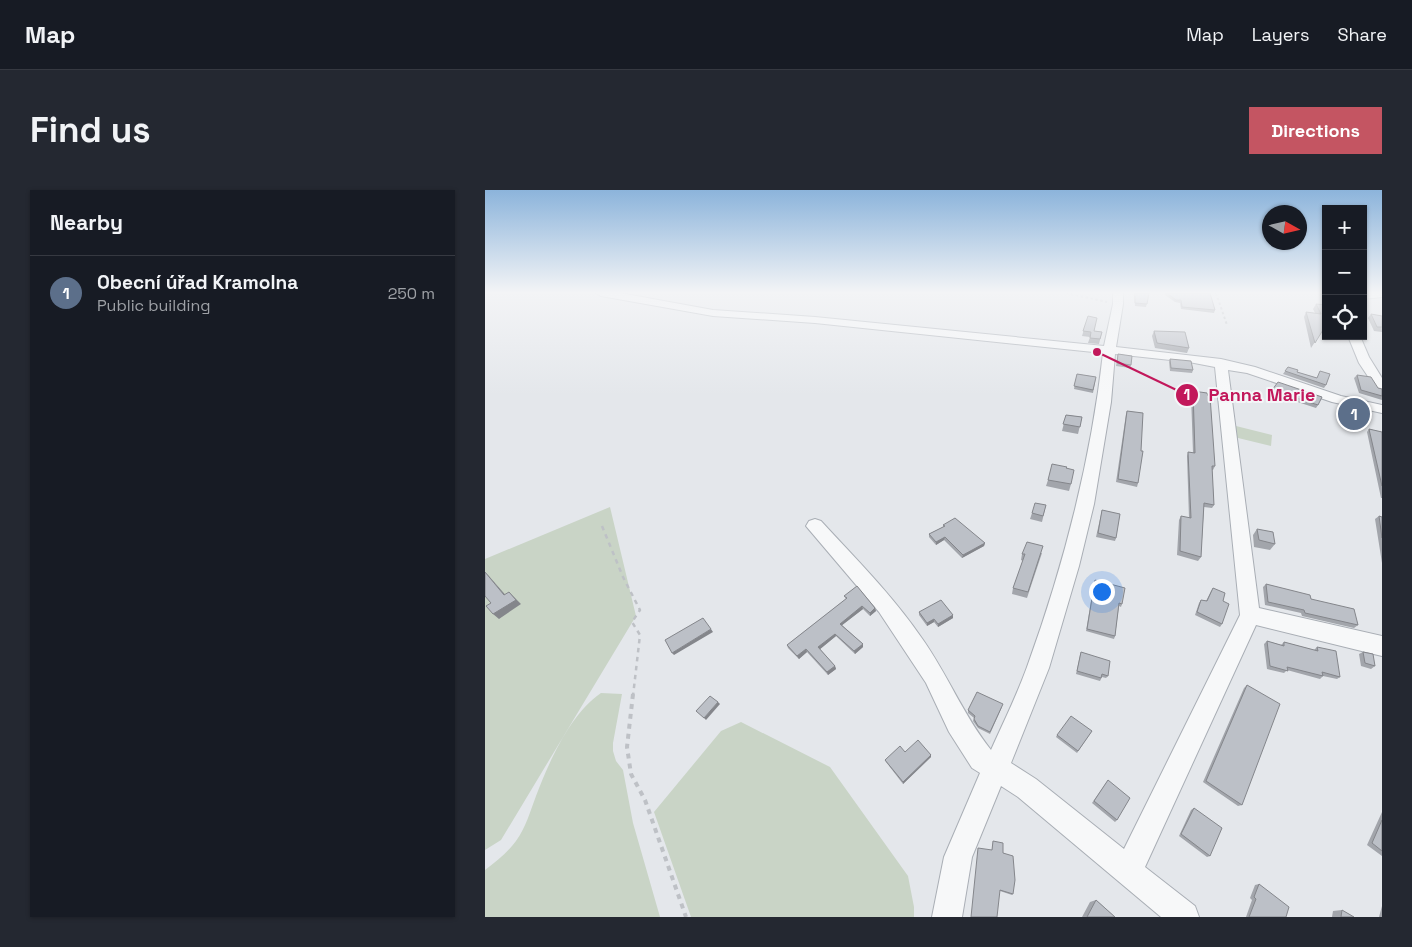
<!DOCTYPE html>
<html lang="en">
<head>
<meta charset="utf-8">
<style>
	:root { --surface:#171b24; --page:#242831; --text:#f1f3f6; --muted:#9ea1a6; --line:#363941; --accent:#c45562 }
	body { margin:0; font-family:"Space Grotesk",sans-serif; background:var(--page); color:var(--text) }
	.controls { position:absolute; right:15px; top:15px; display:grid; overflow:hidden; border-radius:0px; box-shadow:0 1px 4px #0004 }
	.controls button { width:45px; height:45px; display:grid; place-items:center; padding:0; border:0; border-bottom:1px solid var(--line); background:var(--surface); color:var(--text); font:25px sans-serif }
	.compass { position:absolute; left:777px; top:15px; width:45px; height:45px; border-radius:50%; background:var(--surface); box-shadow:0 1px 4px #0004; rotate:98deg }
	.you { position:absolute; left:616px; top:401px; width:18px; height:18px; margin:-12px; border:4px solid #fff; border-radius:50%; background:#1a73e8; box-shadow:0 0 0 8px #1a73e833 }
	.badge { display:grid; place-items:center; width:32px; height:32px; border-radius:50%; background:var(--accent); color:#fff; font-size:16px; font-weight:700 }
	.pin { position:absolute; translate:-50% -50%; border:2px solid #fff; box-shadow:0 1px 5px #0006 }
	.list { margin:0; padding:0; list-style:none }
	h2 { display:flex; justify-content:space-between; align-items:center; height:65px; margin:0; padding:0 20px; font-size:21px }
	h2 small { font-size:16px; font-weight:400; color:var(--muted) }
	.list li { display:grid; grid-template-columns:32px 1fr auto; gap:15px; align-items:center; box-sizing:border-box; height:75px; padding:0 20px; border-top:1px solid var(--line) }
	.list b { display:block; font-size:19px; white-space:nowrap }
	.list p { margin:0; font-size:16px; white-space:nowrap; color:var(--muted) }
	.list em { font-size:16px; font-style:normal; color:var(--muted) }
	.icon { flex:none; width:28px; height:28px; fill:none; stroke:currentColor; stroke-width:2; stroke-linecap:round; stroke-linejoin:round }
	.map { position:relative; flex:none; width:897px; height:727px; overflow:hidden; border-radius:0px }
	header { display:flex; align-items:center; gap:30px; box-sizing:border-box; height:70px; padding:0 25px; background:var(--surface); border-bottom:1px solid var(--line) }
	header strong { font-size:24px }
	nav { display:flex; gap:28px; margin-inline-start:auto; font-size:18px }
	.intro { display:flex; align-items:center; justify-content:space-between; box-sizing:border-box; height:120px; padding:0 30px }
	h1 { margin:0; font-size:35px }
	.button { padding:12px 22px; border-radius:0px; background:var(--accent); color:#fff; font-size:18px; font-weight:700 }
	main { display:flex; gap:30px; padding:0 30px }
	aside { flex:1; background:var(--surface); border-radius:0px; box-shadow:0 1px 4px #0004 }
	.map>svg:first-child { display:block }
</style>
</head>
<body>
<header>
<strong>Map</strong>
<nav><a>Map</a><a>Layers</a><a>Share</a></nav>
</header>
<div class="intro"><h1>Find us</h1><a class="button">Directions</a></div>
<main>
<aside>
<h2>Nearby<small></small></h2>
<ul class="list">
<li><span class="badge" style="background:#5c6f8a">1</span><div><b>Obecní úřad Kramolna</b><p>Public building</p></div><em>250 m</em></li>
</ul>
</aside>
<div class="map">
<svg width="897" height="727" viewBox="0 0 897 727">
	<rect width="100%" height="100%" fill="#e4e7eb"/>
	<path fill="#c9d4c6" d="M751,236L787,245L786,256L749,247Z
		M125,317L151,426L16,650L0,660V369Z
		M116,503L137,504L128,553V561L131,571L138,580L148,633L175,727H0V680C11,672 23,662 31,651C41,637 45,622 51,606C64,572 85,524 116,503Z
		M256,532L345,577L423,686L429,717V727H206L169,622L236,541Z"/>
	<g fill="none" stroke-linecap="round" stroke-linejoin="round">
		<defs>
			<path id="minor" d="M111,103H135L228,120L330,127L619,156L628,114V103H638V114L631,157L736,169L770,177L856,206L897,215V223L847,212L762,183L743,180L774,418L897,446V466L771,435L660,677L710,716L714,727H676L533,607L516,596L487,667L477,727H447L459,667L495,583L487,578L464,542L441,493L394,422L321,336L324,331L330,329L336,331C371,369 407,405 436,447C462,483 478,525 506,560C518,533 532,505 542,477C579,375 606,270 618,163L330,133L228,126L116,106ZM630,164L704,172L730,177L755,425L639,659L551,589L526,573L564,478L594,376L609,314L626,212Z
				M878,103H897V107L878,109Z
				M863,146H875L884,167L897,188V201L892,200L874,173Z"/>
		</defs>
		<use href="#minor" stroke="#a9aeb5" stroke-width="2"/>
		<path stroke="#bec1c6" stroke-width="2" stroke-dasharray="2.5 2.5" stroke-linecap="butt" d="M581,103L622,112
			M731,103L742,135"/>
		<path stroke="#bec1c6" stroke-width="2.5" stroke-dasharray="4.5 4.5" stroke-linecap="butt" d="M117,336L138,387L155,420L147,432L155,445L148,506"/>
		<path stroke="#bec1c6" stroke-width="4" stroke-dasharray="5 5" stroke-linecap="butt" d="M148,504L142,557L146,584L160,610L201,727"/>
		<use href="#minor" fill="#f7f8f9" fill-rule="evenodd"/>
	</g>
	<path fill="#a2a5ab" d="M649,103H664L661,117L650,116Z
		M680,103H725L730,120L729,123L696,119L695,113L690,112L680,105Z
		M831,114L841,135L826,158L819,127L821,122L830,123L828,119Z
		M886,124L897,126V142L889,141L883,128Z
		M603,126L609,141L617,142L614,154L603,153L605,147L597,146Z
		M669,141L704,158L702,163L670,158L667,146Z
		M633,164L646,175L645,178L631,176Z
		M685,169L708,180L707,183L685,181L684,172Z
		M803,177L812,182L832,188L835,181L841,195L839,198L798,184Z
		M592,184L611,187L608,203L589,199Z
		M872,185L893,198L897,199V210L874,203L869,188Z
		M787,200L833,215L831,218L785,203Z
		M708,201L730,276L728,280H727L729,315L727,318L719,317L716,367L713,371L692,365L694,330L696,326L704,328L702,266L703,262L708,263L706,205Z
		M642,221L653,293L652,297L631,292L641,224Z
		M581,225L597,227L593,244L577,241Z
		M884,239L897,242V308H896L882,242Z
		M581,278L586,294L584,301L561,296L563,290Z
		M561,315L557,332L545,329L547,323Z
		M617,320L631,348L630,351L611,347Z
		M894,326L897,327V373L890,329Z
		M458,335L500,353L499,356L477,368L459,350L451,355L444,347V344L458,337Z
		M772,339L790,354L785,360L769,357L768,345Z
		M557,363L542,408L527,404L528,398L538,371L536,370L537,364Z
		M610,390L637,414L636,417L634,416L630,446L629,449L601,441L609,393Z
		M781,394L826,409L873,435L869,438L817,426L816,423L780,415L778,397Z
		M728,398L738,411L737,434L735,437L710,425L714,413L716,410L721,411L726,401Z
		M359,406L390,418L391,421L385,426L378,419L357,435L378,454V457L370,464L351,446L335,459L350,476L351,479L343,485L322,462L314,469L303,458L302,455L361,409Z
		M434,422L468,425V428L453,437L449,432L442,436L434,425Z
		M782,451L796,455L799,452L829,460L832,457L855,487L852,489L838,486L835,489L802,480L799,483L782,479L779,454Z
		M596,462L623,486L621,488L617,487L615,491L591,484L595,465Z
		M878,462L890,476L886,479L876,476L874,464Z
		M762,495L757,615L753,616L718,592L759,498Z
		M517,517L505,544L493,538L488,531L489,528L483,523V520Z
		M607,541L592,563L571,547L572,545Z
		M420,562L446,567L418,594L401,572L400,570Z
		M623,590L632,630L630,632L607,613Z
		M709,618L725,666L722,667L694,646L706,620Z
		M897,622V666L882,655Z
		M508,651L518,663L528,704L527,705L515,701L507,660Z
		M774,694L801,727H761L767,710L765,708L770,695Z
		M611,710L630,727H597L605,712Z
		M897,716V727H894Z
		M857,720L869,727H847L848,721Z"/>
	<path fill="#84868b" d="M460,347L459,350L451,355V352Z
		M500,353L499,356L477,368L478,365Z
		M0,382L3,385L24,409L19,405Z
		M24,402L36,414L14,429L8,424Z
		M377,416L378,419L356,436L355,434Z
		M390,418L391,421L385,426V423Z
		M468,425V428L453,437V434Z
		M449,429V432L442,436V433Z
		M226,439L228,442L189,465L187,463Z
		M350,444L351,446L334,460L333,457Z
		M378,454V457L370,464L369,461Z
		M321,459L322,462L314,469L312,466Z
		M350,476L351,479L343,485L342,482Z
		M233,512L235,514L221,530L219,528Z
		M446,565V567L418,594V592Z"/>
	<path fill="#bcc0c7" stroke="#84868b" d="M650,103H664L662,114L650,113Z
		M682,103H725L730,120L697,117L696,110H691Z
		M831,114L841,115V135L830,153L821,122L836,124Z
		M886,124L897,126V137H892Z
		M603,126L612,128L609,141L617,142L615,149L605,148L606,142L598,141Z
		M669,141L700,142L704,158L672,153Z
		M633,164L647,166L646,175L632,173Z
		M685,169L706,171L708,180L686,178Z
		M803,177L813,180L812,182L832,188L835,181L845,184L841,195L800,181Z
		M592,184L611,187L608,200L589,196Z
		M872,185L886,187L893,198L897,199V206L876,200Z
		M793,192L837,207L833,215L787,200Z
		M708,201L722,203L723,206H725L730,276H727L729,315L719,313L716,367L695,361L696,326L706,328L703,262L710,263Z
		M642,221L658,223L656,261H658L653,293L633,289Z
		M581,225L597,227L595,237L578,234Z
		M884,239L897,242V296Z
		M567,274L582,277L581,278L589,280L586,294L563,290Z
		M550,313L561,315L558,326L547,323Z
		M617,320L635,324L631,348L613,343Z
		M894,326L897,327V348Z
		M470,328L500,353L478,365L460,347L451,352L444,344L460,336L458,335Z
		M772,339L788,342L790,354L774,350Z
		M542,352L558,356L543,402L528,398L540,364H537Z
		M0,382L19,405L24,402L31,410L8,424L1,416L6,413L0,406Z
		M610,390L640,398L637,414L634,413L630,446L602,439Z
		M781,394L825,405L826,409L869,419L873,435L820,423L819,420L783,412Z
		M372,396L390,418L385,423L377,416L355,434L378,454L369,461L350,444L333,457L350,476L342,482L321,459L312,466L302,455L362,408L359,406Z
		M728,398L740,403L738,411L744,414L737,434L712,422L716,410L722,411Z
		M456,410L468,425L453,434L449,429L442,433L434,422Z
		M218,428L226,439L187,463L180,450Z
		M782,451L799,456V452L833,461L832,457L851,461L855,487L837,482L838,486L802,477L803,481L785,476Z
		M596,462L625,471L623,486L617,484L616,488L592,481Z
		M878,462L888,464L890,476L880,473Z
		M762,495L795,514L757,615L721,591Z
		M492,502L518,514L505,542L493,536L489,529L490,526L483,520Z
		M225,506L233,512L219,528L211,521Z
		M586,526L607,541L593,561L572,545Z
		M433,550L446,565L418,592L400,570L415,556L420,562Z
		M623,590L645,608L632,630L609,611Z
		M709,618L737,638L725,666L696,644Z
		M897,630V661L887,653Z
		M508,651L518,653V663L528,666L530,690L528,704L515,700L512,727H486L493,658L507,660Z
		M774,694L804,717L801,727H764L771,709L769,707Z
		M611,710L630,727H602Z
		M857,720L869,727H856Z"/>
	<linearGradient id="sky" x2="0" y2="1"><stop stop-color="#8cb4db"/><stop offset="0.5" stop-color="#f3f4f6"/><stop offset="1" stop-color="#f3f4f6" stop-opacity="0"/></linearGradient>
	<rect width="897" height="205" fill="url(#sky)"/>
	<path fill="none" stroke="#c2185b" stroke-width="2" d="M612 162L702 205"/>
	<g fill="#c2185b" stroke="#f4f6f8" stroke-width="2">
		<circle cx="612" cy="162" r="5"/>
		<circle cx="702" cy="205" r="12"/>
	</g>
	<g font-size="15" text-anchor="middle" font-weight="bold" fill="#fff">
		<text x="702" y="210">1</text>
	</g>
	<g font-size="18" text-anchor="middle" font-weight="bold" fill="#c2185b" stroke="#f4f6f8" stroke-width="4" stroke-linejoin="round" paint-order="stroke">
		<text x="777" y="211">Panna Marie</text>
	</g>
</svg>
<div class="controls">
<button>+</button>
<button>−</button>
<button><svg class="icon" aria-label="locate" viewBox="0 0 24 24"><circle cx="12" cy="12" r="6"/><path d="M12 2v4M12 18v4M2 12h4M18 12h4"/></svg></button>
</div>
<svg class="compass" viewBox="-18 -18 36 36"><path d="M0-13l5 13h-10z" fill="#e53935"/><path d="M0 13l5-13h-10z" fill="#9ea1a6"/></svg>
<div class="you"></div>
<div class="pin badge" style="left:869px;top:224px;background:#5c6f8a">1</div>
</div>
</main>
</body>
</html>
